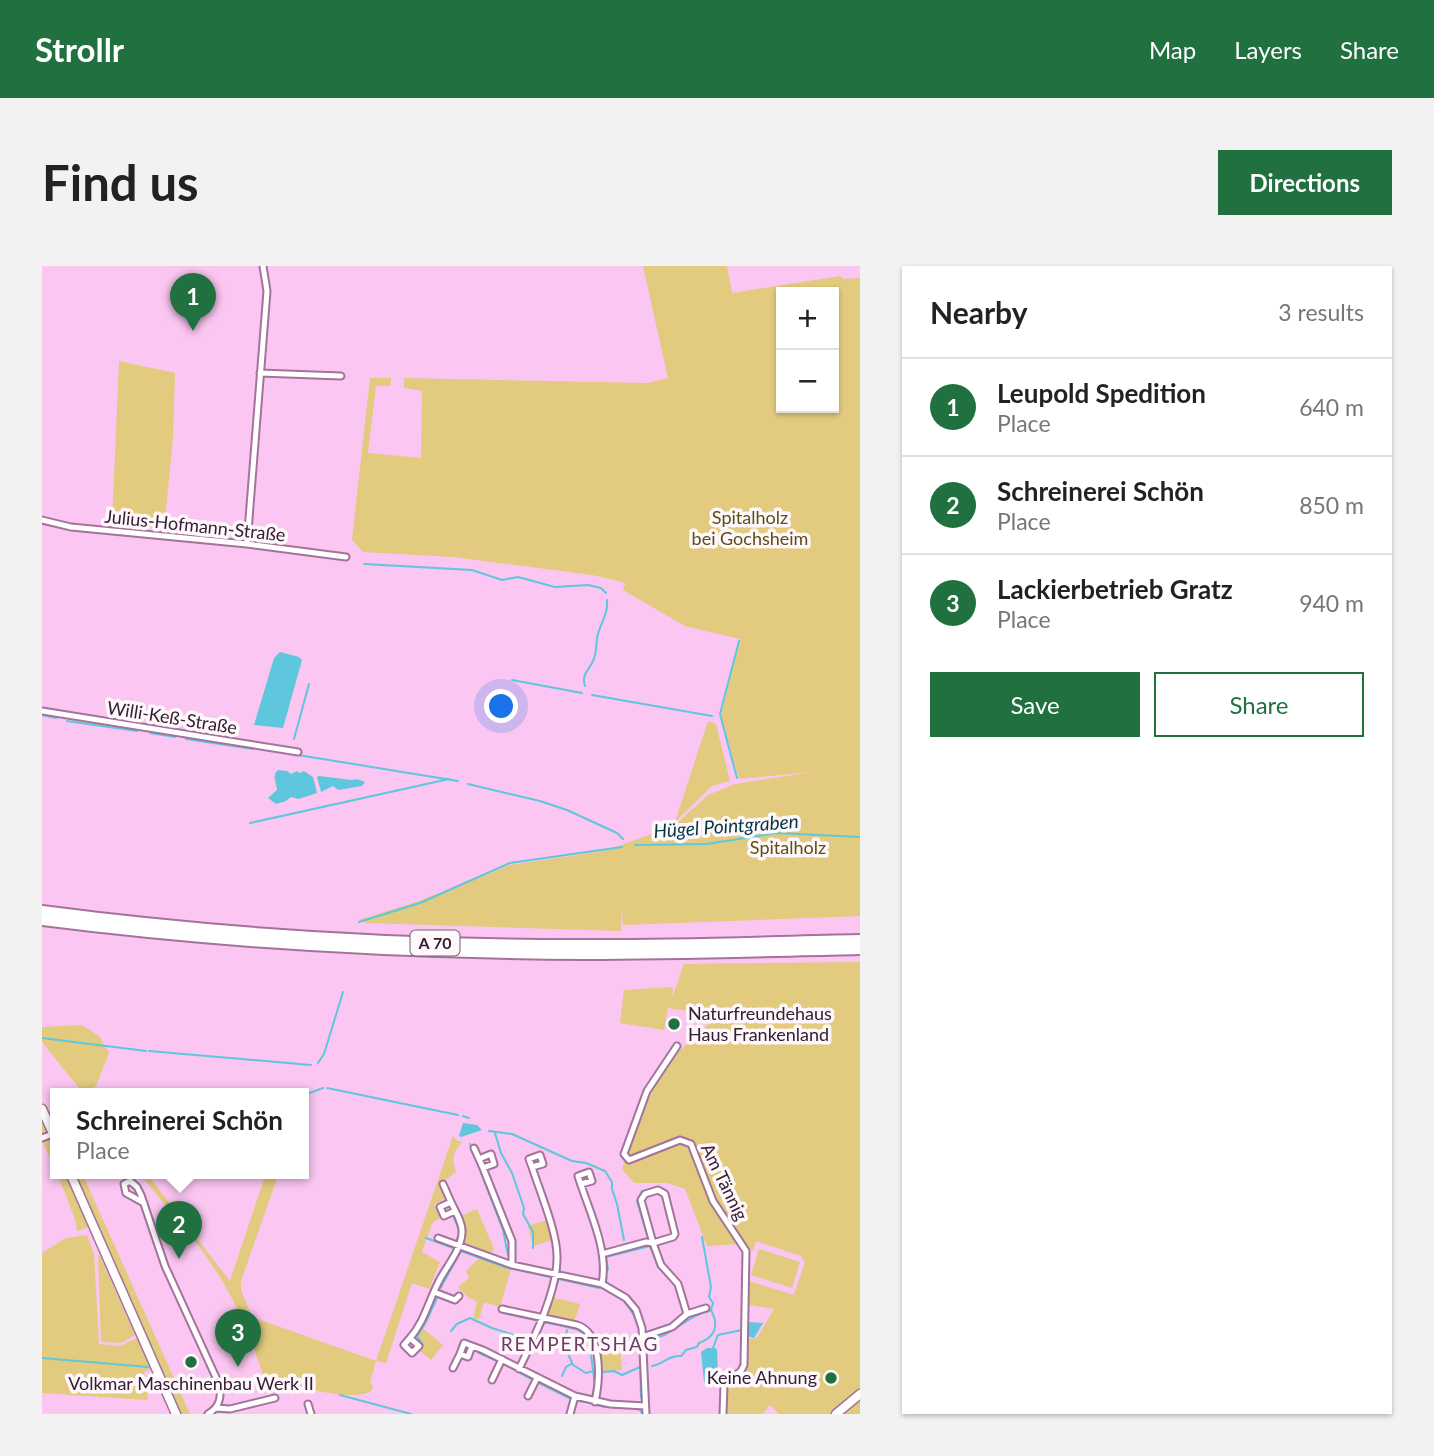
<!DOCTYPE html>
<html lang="en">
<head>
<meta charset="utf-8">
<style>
	:root { --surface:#fff; --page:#f2f2f2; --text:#222; --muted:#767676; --line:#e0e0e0; --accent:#207040 }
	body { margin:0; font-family:Lato,sans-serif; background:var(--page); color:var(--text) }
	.controls { position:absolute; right:21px; top:21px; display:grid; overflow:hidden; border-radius:0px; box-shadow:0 2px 5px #0004 }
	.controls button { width:63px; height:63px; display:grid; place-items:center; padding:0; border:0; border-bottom:2px solid var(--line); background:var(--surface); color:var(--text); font:35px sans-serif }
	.you { position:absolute; left:460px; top:441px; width:24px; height:24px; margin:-18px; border:5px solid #fff; border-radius:50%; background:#1a73e8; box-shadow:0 0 0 10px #1a73e833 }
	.badge { display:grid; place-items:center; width:46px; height:46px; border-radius:50%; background:var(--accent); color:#fff; font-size:23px; font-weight:700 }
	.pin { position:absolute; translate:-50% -58px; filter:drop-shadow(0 2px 4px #0008) }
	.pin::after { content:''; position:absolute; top:37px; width:24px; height:21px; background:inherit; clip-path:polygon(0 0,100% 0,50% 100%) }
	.popup { position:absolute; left:8px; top:822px; width:259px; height:91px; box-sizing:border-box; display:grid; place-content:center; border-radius:0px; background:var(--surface); filter:drop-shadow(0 2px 5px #0005); font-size:23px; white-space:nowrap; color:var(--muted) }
	.popup b { font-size:26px; color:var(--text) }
	.popup::after { content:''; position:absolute; left:50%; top:100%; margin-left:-14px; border:14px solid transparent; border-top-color:var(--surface) }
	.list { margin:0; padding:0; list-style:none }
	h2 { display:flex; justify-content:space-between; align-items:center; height:91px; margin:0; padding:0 28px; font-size:30px }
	h2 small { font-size:23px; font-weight:400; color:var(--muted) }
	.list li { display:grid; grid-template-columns:46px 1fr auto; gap:21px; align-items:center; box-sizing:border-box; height:98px; padding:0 28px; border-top:2px solid var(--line) }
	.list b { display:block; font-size:26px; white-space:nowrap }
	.list p { margin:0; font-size:23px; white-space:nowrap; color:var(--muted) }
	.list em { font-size:23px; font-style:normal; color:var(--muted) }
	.actions { display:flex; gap:14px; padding:21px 28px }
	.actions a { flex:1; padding:16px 0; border:2px solid var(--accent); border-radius:0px; text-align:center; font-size:24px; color:var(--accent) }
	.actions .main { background:var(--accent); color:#fff }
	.map { position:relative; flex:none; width:818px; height:1148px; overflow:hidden; border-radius:0px }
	header { display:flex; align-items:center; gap:42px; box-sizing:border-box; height:98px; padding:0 35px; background:var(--accent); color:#fff }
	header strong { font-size:33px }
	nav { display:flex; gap:38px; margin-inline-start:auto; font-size:24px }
	.intro { display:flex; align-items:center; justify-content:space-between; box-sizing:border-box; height:168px; padding:0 42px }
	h1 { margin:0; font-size:49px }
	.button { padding:18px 32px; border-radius:0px; background:var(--accent); color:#fff; font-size:24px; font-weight:700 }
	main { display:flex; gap:42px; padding:0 42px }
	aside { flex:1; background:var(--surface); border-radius:0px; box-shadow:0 2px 5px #0004 }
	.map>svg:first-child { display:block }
</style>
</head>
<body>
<header>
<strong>Strollr</strong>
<nav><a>Map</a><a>Layers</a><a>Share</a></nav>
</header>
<div class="intro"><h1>Find us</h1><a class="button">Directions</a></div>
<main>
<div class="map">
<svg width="818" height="1148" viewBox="0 0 818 1148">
	<rect width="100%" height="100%" fill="#fbc6f1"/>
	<path fill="#e2ca7e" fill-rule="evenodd" d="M601,0H685L690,27L799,10L801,13L818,12V650L581,659L580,643L579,665L324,657L317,654L377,635L468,599L562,585L632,560L666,529L693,518L770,506L697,513L679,449L698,373L643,360L581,324L583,318L581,316L550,309L411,291L321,286L310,274L328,112H349V120H334L326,187L379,192L380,125L362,122V112L606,117L626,112ZM739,26H792V142H739Z
		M77,95L133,107L131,172L122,263L70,257Z
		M666,455L674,458L688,515L670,520L633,556Z
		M818,696V1148H737L728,1139L720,1148H682L681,1134L685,1118L698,1109L703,1108L705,1073L715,1072L732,1043L707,1039V1015L752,1029L763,996L759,990L714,975L711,985L699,978L665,980L643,923L626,917H592L580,903L585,885L616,812L637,785L656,769L671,753L660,747L626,742L622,764L578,757L582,724L631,721L630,732L642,698Z
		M40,759L57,770L67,787L54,820L46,827H41L0,776V761Z
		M0,843L13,873V902L0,875Z
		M411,870L414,874L420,876C411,887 409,892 414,906L398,918L404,933L392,938L398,952L390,957L380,986L398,996L387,1023L370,1017L344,1097L334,1095L328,1116L331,1121L329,1125C312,1137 249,1119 229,1113L233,1132H229C216,1093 203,1054 182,1018C159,978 126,943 97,907H104L188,1015L224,907H237L199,1015V1024L210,1051L334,1095Z
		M15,907H28L51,960L35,965L33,953Z
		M32,907H40L148,1148H138Z
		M435,943L452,983L450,987L421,976L422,970L417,951Z
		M505,954L511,974L491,980L486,960Z
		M45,969L52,988L57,1078L78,1080L95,1072L109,1103L102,1106L106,1134L0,1127V987L24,972Z
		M717,983L758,996L750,1022L709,1009Z
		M56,989L58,990L93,1069L79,1077L59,1076Z
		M439,990L470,999L458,1041L442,1036L437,1053L431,1052L435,1036L423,1029L416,1021L427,1012L424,1005Z
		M509,1031L538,1038L532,1056L506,1049Z
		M378,1060L401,1079L389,1094L376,1083L370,1071Z
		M578,1079L580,1104L555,1105L553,1082Z"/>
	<path fill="#5ec7dd" d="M238,386L257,391L260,394L241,462L212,459L232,392Z
		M236,504L245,505L249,508L255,505L258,507L262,505L271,511L275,527L257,533L249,531L244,535L234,538L226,532L235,524C235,517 229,510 236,504Z
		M277,510L310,514L315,513L323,516L320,520L296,524L291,520L279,526L275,511Z
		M421,857L435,859L440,864L419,871L417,870Z
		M706,1056L721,1057L712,1072L705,1070Z
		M665,1082H673L675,1084L676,1108L673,1118L662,1116L659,1086Z"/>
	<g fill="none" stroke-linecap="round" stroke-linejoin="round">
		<path stroke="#5ec7dd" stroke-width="2" d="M322,298L430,304L460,314L476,311L513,321L546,319L559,322L564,327
			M470,414L540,427
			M543,420C539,409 547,404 551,395C555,387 554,380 555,372C558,356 566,351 565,334
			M550,429L670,450
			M0,449L14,452
			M25,455L95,465
			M108,467L133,471
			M144,473L211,483
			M252,473L267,418
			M217,483L244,487
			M256,489L416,515
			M695,512L678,448L697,375
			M426,518L498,535L525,544L575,567L581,573
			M208,557L407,513
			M593,579L665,578L734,567L818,571
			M317,656L378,637L468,597L580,581
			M0,772L104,785
			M107,785L269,799
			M276,797L282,788L301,726
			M285,822L416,849
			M261,834L265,828L281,822
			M421,850L427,852
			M447,865L470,868L530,895L544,897L563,905L570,916V923L575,938L582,974
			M453,867L459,887L470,907L482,942L481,948L491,966V982
			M428,878L461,964L466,989
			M495,905L498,917
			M600,925L595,935L605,969
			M411,950L418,966L415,973
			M384,972L411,982
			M516,976L518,1004
			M566,1004L564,991L608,980L616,1001L630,1015L635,1024
			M398,1023L419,985L463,1001L557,1022
			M581,1033L593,1051L597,1062L599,1132
			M461,1047L534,1063L544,1069L548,1081L553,1120
			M505,1049L516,1015
			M409,1065L415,1058L428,1052L450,1062L484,1073
			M495,1072L523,1081L531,1099L544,1107L552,1105
			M606,1074C631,1071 644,1049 668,1045
			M381,1079L375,1070L383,1058L396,1030
			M522,1079L525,1064
			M671,1082L676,1069L700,1064
			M437,1087L455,1095
			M0,1092L106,1101
			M462,1098L491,1114
			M483,1098L503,1055
			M610,1100C622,1098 626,1089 639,1090L644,1084L655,1081L657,1077C674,1071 677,1059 669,1044L671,1037L667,1031L669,1021L660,971
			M561,1106L572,1105L580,1109L598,1101
			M520,1110L524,1101L529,1098
			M231,1113L255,1120
			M497,1117L529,1133
			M298,1129L369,1148
			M536,1135L544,1136
			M554,1139L563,1141
			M572,1142H594
			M597,1143L601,1148"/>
		<defs>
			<path id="street" d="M218,107L299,110
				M0,254L29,261L205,278L304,291
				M205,278L225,25L221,0
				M0,445L256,486
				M635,780L605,825L582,888L587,894L638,874L649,878L671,935L704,985L702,1099L699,1105L682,1118L681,1148
				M0,872L11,868
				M432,882L437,893
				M449,888L452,898L441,902L437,893Z
				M498,889L501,898L490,901L487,893Z
				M441,902L470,975V999
				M401,918L409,936
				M539,918L550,915L547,906L536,910C546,943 567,983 560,1018
				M616,924L623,928L633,968L631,971L611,977L599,934L603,928Z
				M102,937L84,927L82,918L88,915L95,921L99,929L123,1000L177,1118C180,1131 178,1141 166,1148
				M396,972L470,999L560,1018L584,1032L594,1044L600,1062L604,1148
				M560,988L604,976L611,977L619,999L636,1018L645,1048L630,1061L600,1071
				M392,1026L413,1034L417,1030
				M460,1043L535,1059C561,1067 558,1114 553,1136
				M645,1048L664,1042
				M368,1072C382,1056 386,1037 396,1017C403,1002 419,985 420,967C421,957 413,945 409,936L398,941L402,950L413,945
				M368,1072L377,1080L370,1087L362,1079Z
				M430,1080L426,1091L418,1088L422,1077L441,1084L533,1130L568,1138L603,1140
				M411,1102L418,1088
				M477,1103C492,1072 516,1024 515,990C515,966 498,926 490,901
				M450,1114L460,1093
				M486,1130L495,1112
				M266,1138L269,1148
				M174,1142L188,1143L233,1132
				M528,1148L533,1130"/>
			<path id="secondary" d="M0,843L13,872
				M28,907L134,1148
				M794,1148L818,1128"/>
			<path id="highway" d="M0,645C176,668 355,679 533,679C628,680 723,676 818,674
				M0,654C180,677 362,687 543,688C635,688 726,685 818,683"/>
		</defs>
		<use href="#street" stroke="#a3739b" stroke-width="9"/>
		<use href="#secondary" stroke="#a3739b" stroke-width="11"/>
		<use href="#highway" stroke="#a3739b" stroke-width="14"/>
		<use href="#street" stroke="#fff" stroke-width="5"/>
		<use href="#secondary" stroke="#fff" stroke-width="8"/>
		<use href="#highway" stroke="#fff" stroke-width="10"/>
	</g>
	<g fill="#207040" stroke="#fef8fc" stroke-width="2.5">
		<circle cx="632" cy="758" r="7"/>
		<circle cx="149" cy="1096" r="7"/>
		<circle cx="789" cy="1112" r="7"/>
	</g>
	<g text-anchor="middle" stroke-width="7" stroke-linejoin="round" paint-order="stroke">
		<rect fill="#fef8fc" stroke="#71616d" stroke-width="2" x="368.5" y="664.5" width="49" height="25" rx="5"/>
		<g font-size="16" font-weight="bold" fill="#342030">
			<text x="393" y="683">A 70</text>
		</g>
		<g font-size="18" fill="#5d4d10" stroke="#fef8fc">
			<text x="708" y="258">Spitalholz<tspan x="708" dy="21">bei Gochsheim</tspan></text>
			<text x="746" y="588">Spitalholz</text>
		</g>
		<g font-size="18" fill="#342030" stroke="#fef8fc">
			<text transform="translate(153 260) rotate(6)" y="6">Julius-Hofmann-Straße</text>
			<text transform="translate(130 452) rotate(9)" y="6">Willi-Keß-Straße</text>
			<text transform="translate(682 916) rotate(64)" y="6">Am Tännig</text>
		</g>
		<g font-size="18" fill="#342030" stroke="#fef8fc" text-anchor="start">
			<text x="646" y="754">Naturfreundehaus<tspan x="646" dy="21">Haus Frankenland</tspan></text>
			<text x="775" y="1118" text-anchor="end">Keine Ahnung</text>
			<text x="149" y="1124" text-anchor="middle">Volkmar Maschinenbau Werk II</text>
		</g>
		<g font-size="19" font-style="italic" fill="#033740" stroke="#fef8fc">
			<text transform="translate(684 560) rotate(-4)" y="7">Hügel Pointgraben</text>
		</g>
		<g font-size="19" letter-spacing="2" fill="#6b3e64" stroke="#fef8fc">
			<text x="538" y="1085">REMPERTSHAG</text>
		</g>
	</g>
</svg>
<div class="controls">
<button>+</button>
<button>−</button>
</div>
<div class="you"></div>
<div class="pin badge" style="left:151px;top:65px">1</div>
<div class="pin badge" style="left:137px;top:993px">2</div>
<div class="popup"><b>Schreinerei Schön</b>Place</div>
<div class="pin badge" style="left:196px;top:1101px">3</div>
</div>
<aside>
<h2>Nearby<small>3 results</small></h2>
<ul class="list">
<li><span class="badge">1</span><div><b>Leupold Spedition</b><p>Place</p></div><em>640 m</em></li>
<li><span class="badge">2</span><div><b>Schreinerei Schön</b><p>Place</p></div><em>850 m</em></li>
<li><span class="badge">3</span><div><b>Lackierbetrieb Gratz</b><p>Place</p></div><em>940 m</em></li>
</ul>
<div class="actions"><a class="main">Save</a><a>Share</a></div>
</aside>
</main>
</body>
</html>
